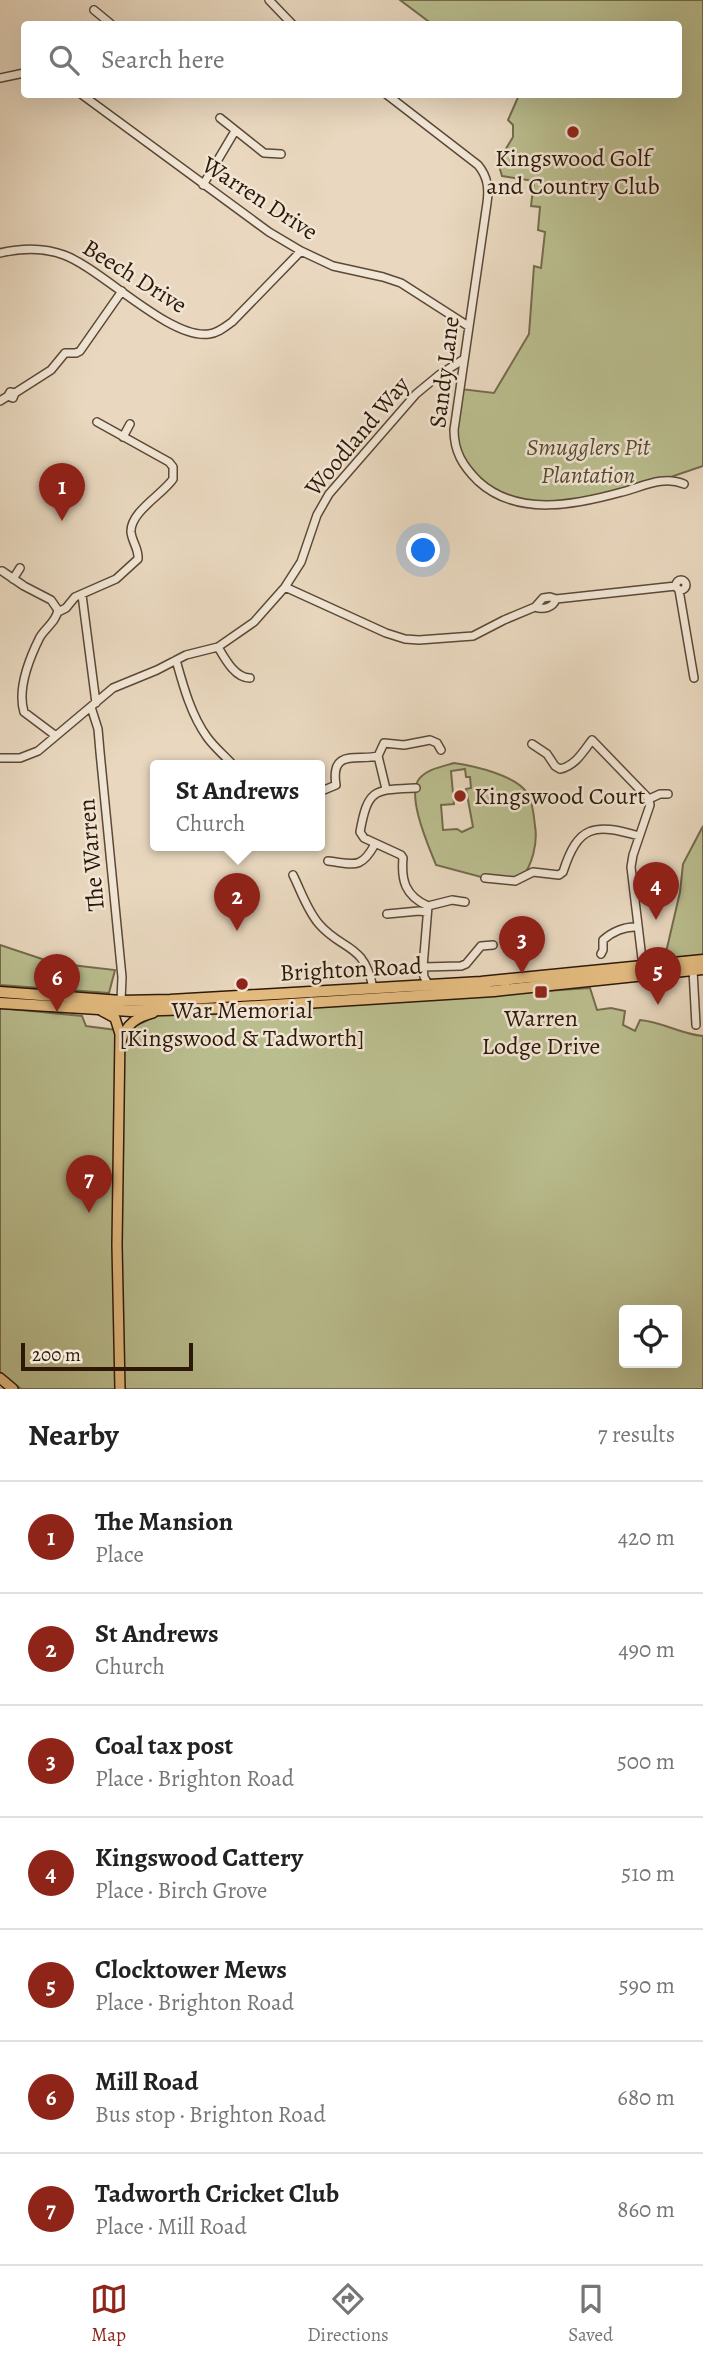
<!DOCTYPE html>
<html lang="en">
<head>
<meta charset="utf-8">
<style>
	:root { --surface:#fff; --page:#f2f2f2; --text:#222; --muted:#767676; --line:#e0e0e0; --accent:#8f2418 }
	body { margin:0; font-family:Alegreya,serif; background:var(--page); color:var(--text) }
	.controls { position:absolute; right:21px; bottom:21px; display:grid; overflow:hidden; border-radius:7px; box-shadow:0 7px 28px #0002 }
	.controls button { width:63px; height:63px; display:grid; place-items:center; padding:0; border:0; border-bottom:2px solid var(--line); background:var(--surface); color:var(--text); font:35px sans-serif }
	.scale { position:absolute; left:21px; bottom:18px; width:172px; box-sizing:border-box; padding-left:7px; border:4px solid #2d1808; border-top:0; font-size:19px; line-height:24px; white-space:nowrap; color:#2d1808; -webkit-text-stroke:5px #f1e6d5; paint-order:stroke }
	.you { position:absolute; left:424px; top:551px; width:24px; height:24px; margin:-18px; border:5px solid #fff; border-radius:50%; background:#1a73e8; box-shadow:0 0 0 10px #1a73e833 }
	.badge { display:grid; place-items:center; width:46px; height:46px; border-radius:50%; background:var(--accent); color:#fff; font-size:23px; font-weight:700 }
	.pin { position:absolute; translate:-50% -58px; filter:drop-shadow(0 2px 4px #0008) }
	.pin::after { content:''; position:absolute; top:37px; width:24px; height:21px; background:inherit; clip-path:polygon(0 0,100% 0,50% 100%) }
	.popup { position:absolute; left:150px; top:760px; width:175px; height:91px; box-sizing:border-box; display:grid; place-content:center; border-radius:7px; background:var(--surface); filter:drop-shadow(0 2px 5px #0005); font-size:23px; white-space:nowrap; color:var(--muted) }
	.popup b { font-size:26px; color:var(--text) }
	.popup::after { content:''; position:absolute; left:50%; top:100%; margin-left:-14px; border:14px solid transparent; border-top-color:var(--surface) }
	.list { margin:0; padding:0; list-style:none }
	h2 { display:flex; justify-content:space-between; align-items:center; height:91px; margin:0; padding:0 28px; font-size:30px }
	h2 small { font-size:23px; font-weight:400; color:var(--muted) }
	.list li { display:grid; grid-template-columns:46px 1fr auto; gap:21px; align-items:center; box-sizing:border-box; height:112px; padding:0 28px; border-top:2px solid var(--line) }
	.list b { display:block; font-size:26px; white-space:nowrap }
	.list p { margin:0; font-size:23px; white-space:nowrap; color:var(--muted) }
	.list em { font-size:23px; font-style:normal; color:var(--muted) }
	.icon { flex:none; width:38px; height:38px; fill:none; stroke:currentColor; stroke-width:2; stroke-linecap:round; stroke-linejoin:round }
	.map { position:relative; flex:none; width:703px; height:1389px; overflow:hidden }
	.search { position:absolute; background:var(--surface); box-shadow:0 7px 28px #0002; left:21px; right:21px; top:21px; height:77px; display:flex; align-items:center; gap:18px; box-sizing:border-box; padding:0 24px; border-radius:7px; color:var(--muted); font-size:26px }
	.sheet { height:875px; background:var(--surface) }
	nav { display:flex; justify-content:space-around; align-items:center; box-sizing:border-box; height:98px; border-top:2px solid var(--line); background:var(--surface); font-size:19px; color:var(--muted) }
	nav a { display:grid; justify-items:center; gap:4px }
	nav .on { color:var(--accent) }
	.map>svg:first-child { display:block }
</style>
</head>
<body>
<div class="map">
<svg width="703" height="1389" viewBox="0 0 703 1389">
	<rect width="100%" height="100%" fill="#e9d8bf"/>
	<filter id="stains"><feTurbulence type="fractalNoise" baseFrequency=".00286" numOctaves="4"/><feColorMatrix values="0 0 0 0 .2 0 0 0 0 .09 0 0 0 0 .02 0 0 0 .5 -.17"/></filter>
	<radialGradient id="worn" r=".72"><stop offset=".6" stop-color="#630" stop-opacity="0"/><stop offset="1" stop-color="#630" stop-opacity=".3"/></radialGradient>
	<path fill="#babe8f" stroke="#746b4c" stroke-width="2" fill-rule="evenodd" d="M400,0H703V466L659,481L582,502L512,501L467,471L455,445L461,389L494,393L529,334L534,266L541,268L545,232L538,230L540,207L531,206L534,181L502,176L498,162L513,137V125L508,120L519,95L678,94V24H432Z
		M454,763C474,766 516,775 528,794C533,803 534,817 535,826C538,843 532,865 522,878H485L436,865C429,847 406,796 419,779C427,769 441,767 454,763ZM465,769L466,777H470L471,788L466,789L473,827L462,832L457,829L443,830L441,805L454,804L451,771Z
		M703,826V955L653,962L667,948L680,892L683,864Z
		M0,945L54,963L115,970L109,993L0,985Z
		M590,988L597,1010L611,1008L625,1011L623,1025L635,1031L640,1020C663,1022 680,1034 703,1036V1389H21L0,1372V1008L82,1016L86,1026L116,1030L121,1038L135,1026L159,1015L311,1007ZM624,1310H677V1363H624Z"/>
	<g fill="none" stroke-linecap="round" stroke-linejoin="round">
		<path stroke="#6d796d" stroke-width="2" d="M197,1015L270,1011"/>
		<defs>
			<path id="minor" d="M269,0L292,24
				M94,10L111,24
				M0,78L24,73
				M81,94L269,232L301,251L333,266L383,277L401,283L468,326
				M386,94L478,165C488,177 489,189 487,203L454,430C454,452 463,466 478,481C517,517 575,505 622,492C642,487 663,475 684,484
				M220,118L264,153L281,154
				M203,185L235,131
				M0,253C21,248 43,247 64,255C102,269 170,340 209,334C218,333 225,327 232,322L301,251
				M15,393L51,370L65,353H76L80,351L122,291
				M0,401L8,396L10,392L15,393L13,398L8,396
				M123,437L130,424
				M2,571L24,586L51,600L58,610C56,622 46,627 40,637C30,657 17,689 24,712L56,736
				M13,579L20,568
				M676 585a5 5 0 1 1 10 0a5 5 0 1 1-10 0Z
				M285,587L386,633L405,639L419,640L473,636L504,620L535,607L543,598L550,597L556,599C553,608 543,610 535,607
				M679,590L694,678
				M82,595L96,703
				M556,599L676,586
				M58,612L66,608L75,597L116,579L138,559C139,549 132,542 131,532C130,512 163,494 173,479V467L169,462L97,422
				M218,647C225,659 235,678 250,678
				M176,660C183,685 191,715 207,737C214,747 225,756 233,765
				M91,707L98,729L100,752L122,977L121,1001
				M532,744L547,754L555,766L560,769C575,766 583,752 592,740L649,799L650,805L633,855L631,867L643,967
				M0,758H20L38,751L113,688L157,670L186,655L218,647L254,622L285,587L301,562L317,515L329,494L416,394L439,375L464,359
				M416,788C374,790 368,788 360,832L364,838L401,855L403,858C401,880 405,896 428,906L423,967L424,977L429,985
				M386,789L378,756L384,743L404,745L430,740L437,743L441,750
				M324,790L336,785C330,748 358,761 378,756
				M649,799L660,794H668
				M328,861C354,864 361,870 375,844
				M293,875C301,891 307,910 319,924C342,951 364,942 373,988
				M485,878L515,881L533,872L559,875L563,872C578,825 594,823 639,836
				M428,906L452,900L465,902
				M387,914L419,911L427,912
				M601,954L603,950V940C612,932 625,926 637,927
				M423,967L461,966L466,964L481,946L493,945
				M693,970L696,1025"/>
			<path id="major" d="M102,1011L115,1018L120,1034L117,1245L120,1389
				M121,1041C126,1024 137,1017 153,1013
				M0,1378L13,1389"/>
			<path id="highway" d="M0,992L121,1001L170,1000L481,982L703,960
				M0,1003L131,1011L225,1008L494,991L703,969"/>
		</defs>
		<use href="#minor" stroke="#5c4836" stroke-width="10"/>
		<use href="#major" stroke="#2d1808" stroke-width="12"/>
		<use href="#highway" stroke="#2d1808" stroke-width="13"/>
		<use href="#minor" stroke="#f1e6d5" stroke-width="7"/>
		<use href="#major" stroke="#e4bc80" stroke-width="9"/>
		<use href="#highway" stroke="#e4bc80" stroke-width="10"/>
	</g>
	<g fill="#8f2418" stroke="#f1e6d5" stroke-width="2.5">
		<circle cx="573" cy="132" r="7"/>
		<circle cx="460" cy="796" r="7"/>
		<circle cx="242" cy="984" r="7"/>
		<rect x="534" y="985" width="14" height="14" rx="3.5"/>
	</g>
	<g text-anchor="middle" stroke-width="5" stroke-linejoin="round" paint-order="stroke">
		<g font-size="24" fill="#2d1808" stroke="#f1e6d5">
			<text x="573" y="166">Kingswood Golf<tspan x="573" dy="28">and Country Club</tspan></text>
			<text x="474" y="804" text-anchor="start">Kingswood Court</text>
			<text x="242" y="1018">War Memorial<tspan x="242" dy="28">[Kingswood &amp; Tadworth]</tspan></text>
			<text x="541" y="1026">Warren<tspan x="541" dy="28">Lodge Drive</tspan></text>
		</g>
		<g font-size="24" fill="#2d1808" stroke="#f1e6d5">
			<text transform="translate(260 198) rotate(33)" y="8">Warren Drive</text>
			<text transform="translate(135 276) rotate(32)" y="8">Beech Drive</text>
			<text transform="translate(444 372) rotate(-83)" y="8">Sandy Lane</text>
			<text transform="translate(357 436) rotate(-50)" y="8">Woodland Way</text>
			<text transform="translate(91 855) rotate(-95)" y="8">The Warren</text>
			<text transform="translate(351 969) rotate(-3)" y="8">Brighton Road</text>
		</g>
		<g font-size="24" font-style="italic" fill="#574a30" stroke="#f1e6d5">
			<text x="588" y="455">Smugglers Pit<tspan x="588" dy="28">Plantation</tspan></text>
		</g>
	</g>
	<rect width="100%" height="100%" filter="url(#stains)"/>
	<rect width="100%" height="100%" fill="url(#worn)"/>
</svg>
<div class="controls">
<button><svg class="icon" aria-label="locate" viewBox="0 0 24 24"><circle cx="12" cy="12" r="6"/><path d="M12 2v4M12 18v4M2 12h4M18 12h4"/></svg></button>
</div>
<div class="scale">200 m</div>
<div class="you"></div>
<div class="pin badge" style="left:62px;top:521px">1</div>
<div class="pin badge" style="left:237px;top:931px">2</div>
<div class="popup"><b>St Andrews</b>Church</div>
<div class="pin badge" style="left:522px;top:974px">3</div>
<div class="pin badge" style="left:656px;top:920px">4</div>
<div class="pin badge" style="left:658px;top:1005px">5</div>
<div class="pin badge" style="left:57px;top:1012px">6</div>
<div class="pin badge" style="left:89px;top:1213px">7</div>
<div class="search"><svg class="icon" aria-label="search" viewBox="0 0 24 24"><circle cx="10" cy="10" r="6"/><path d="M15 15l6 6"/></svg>Search here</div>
</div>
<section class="sheet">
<h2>Nearby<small>7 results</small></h2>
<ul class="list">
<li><span class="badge">1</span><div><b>The Mansion</b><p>Place</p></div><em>420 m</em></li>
<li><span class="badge">2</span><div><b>St Andrews</b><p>Church</p></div><em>490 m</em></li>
<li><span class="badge">3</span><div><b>Coal tax post</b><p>Place · Brighton Road</p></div><em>500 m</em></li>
<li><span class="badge">4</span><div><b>Kingswood Cattery</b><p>Place · Birch Grove</p></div><em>510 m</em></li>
<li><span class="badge">5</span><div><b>Clocktower Mews</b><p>Place · Brighton Road</p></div><em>590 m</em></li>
<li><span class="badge">6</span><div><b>Mill Road</b><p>Bus stop · Brighton Road</p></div><em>680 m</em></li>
<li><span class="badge">7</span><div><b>Tadworth Cricket Club</b><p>Place · Mill Road</p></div><em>860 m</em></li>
</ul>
</section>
<nav>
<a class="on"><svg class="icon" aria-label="map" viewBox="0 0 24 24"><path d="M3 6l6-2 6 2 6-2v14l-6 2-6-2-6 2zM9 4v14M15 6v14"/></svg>Map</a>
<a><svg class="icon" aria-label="directions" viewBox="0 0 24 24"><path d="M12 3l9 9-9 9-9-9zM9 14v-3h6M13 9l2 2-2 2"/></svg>Directions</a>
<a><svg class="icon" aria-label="saved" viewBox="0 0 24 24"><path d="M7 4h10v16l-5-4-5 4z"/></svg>Saved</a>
</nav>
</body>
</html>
